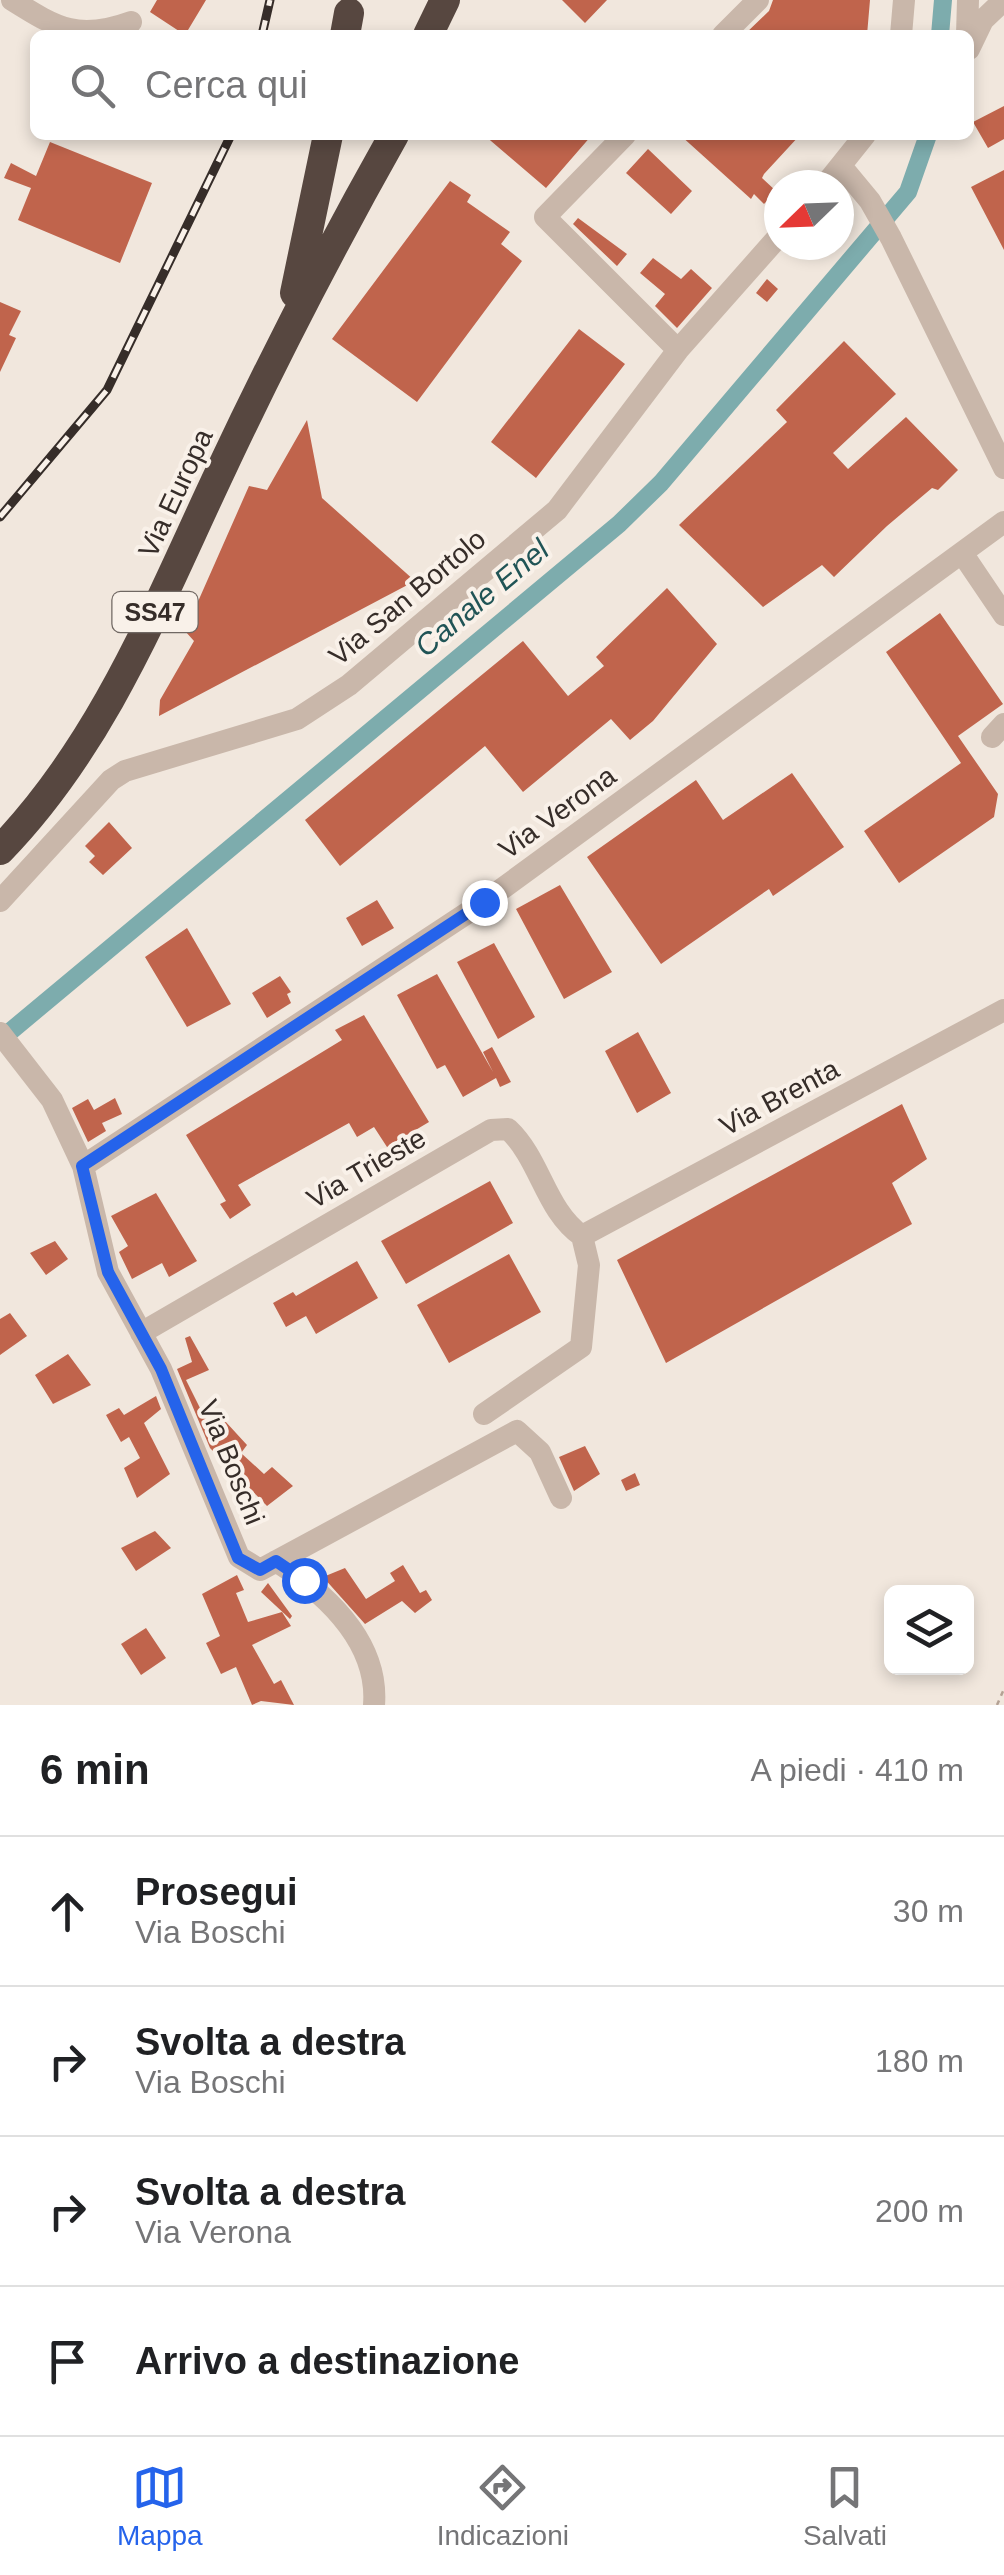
<!DOCTYPE html>
<html lang="it">
<head>
<meta charset="utf-8">
<style>
	:root { --surface:#fff; --page:#f2f2f2; --text:#202124; --muted:#757577; --line:#e0e0e0; --accent:#2563eb }
	body { margin:0; font-family:Helvetica,sans-serif; background:var(--page); color:var(--text) }
	.controls { position:absolute; right:30px; bottom:30px; display:grid; overflow:hidden; border-radius:15px; box-shadow:0 5px 15px #0003 }
	.controls button { width:90px; height:90px; display:grid; place-items:center; padding:0; border:0; border-bottom:2px solid var(--line); background:var(--surface); color:var(--text); font:50px sans-serif }
	.compass { position:absolute; left:764px; top:170px; width:90px; height:90px; border-radius:50%; background:var(--surface); box-shadow:0 5px 15px #0003; rotate:247deg }
	.stop { position:absolute; width:30px; height:30px; margin:-22px; border:8px solid #2563eb; border-radius:50%; background:#fff }
	.stop.end { background:#2563eb; border-color:#fff; box-shadow:0 2px 10px #0008 }
	.list { margin:0; padding:0; list-style:none }
	h2 { display:flex; justify-content:space-between; align-items:center; height:130px; margin:0; padding:0 40px; font-size:42px }
	h2 small { font-size:32px; font-weight:400; color:var(--muted) }
	.list li { display:grid; grid-template-columns:65px 1fr auto; gap:30px; align-items:center; box-sizing:border-box; height:150px; padding:0 40px; border-top:2px solid var(--line) }
	.list b { display:block; font-size:38px; white-space:nowrap }
	.list p { margin:0; font-size:32px; white-space:nowrap; color:var(--muted) }
	.list em { font-size:32px; font-style:normal; color:var(--muted) }
	.icon { flex:none; width:55px; height:55px; fill:none; stroke:currentColor; stroke-width:2; stroke-linecap:round; stroke-linejoin:round }
	.map { position:relative; flex:none; width:1004px; height:1705px; overflow:hidden }
	.search { position:absolute; background:var(--surface); box-shadow:0 5px 15px #0003; left:30px; right:30px; top:30px; height:110px; display:flex; align-items:center; gap:25px; box-sizing:border-box; padding:0 35px; border-radius:15px; color:var(--muted); font-size:38px }
	.sheet { height:730px; background:var(--surface) }
	nav { display:flex; justify-content:space-around; align-items:center; box-sizing:border-box; height:140px; border-top:2px solid var(--line); background:var(--surface); font-size:28px; color:var(--muted) }
	nav a { display:grid; justify-items:center; gap:5px }
	nav .on { color:var(--accent) }
	.map>svg:first-child { display:block }
</style>
</head>
<body>
<div class="map">
<svg width="1004" height="1705" viewBox="0 0 1004 1705">
	<rect width="100%" height="100%" fill="#f1e7dd"/>
	<g fill="none" stroke-linecap="round" stroke-linejoin="round">
		<path stroke="#7dacad" stroke-width="18" d="M940,35L943,0
			M0,1040L619,524L661,483L908,192L928,135"/>
	</g>
	<path fill="#c0644c" d="M157,0H206L185,35L150,12Z
		M562,0H607L585,23Z
		M773,0H870L867,35H744L769,11Z
		M1004,106V139L988,148L973,122Z
		M484,135H592L546,188Z
		M680,135H800L764,174L762,178L776,191L764,204L754,194L751,199Z
		M50,142L152,183L120,263L18,220L31,188L4,178L11,163L36,176Z
		M648,149L692,191L671,214L626,173Z
		M1004,170V250L971,187Z
		M450,181L471,195L467,202L510,232L501,244L522,261L417,402L332,339Z
		M578,218L627,254L617,266L573,224Z
		M653,258L681,279L691,269L712,288L677,328L655,306L665,294L640,273Z
		M767,279L778,289L767,302L756,293Z
		M0,302L21,311L9,335L16,338L0,372Z
		M579,329L625,364L536,478L491,442Z
		M844,341L896,394L833,453L848,469L906,417L958,470L938,490L932,488L887,526L834,577L822,565L763,607L679,525L787,422L776,410Z
		M307,420L322,498L415,581L159,716L160,700L194,641L185,631L249,486L267,490Z
		M667,588L717,644L653,721L630,740L611,719L523,792L485,746L340,866L305,820L523,641L568,696L604,666L596,657Z
		M940,613L1003,704L958,736L998,794L994,817L899,883L864,831L961,763L886,652Z
		M792,773L844,847L773,896L769,889L661,964L587,857L696,780L723,820Z
		M109,822L132,848L103,875L89,862L95,856L85,846Z
		M560,885L612,972L564,999L516,909Z
		M377,900L394,928L362,946L346,918Z
		M187,928L231,1004L187,1027L145,957Z
		M494,943L535,1017L498,1039L457,962Z
		M437,974L493,1072L483,1052L492,1047L511,1082L500,1087L496,1078L463,1097L445,1065L437,1069L397,995Z
		M280,976L291,992L287,994L291,1003L267,1018L252,993Z
		M364,1015L429,1122L387,1147L374,1127L357,1137L349,1123L238,1185L251,1205L230,1219L220,1204L226,1201L186,1135L342,1040L335,1030Z
		M638,1032L671,1093L637,1113L605,1051Z
		M115,1098L122,1114L102,1123L106,1131L88,1142L72,1108L88,1099L94,1110Z
		M902,1104L927,1159L892,1183L912,1224L666,1363L617,1260Z
		M490,1181L513,1223L406,1284L381,1241Z
		M156,1193L197,1261L169,1277L162,1263L132,1279L119,1252L128,1246L111,1216Z
		M55,1241L68,1259L46,1275L30,1253Z
		M509,1254L541,1312L449,1363L417,1305Z
		M357,1261L378,1298L316,1334L306,1316L286,1327L273,1303L293,1292L296,1296Z
		M10,1313L27,1336L0,1355V1319Z
		M190,1336L209,1370L186,1380L205,1418L217,1427L225,1421L247,1445L241,1453L264,1474L272,1467L293,1486L267,1506L210,1448L177,1369L192,1362L185,1338Z
		M68,1354L91,1385L53,1404L35,1375Z
		M156,1396L161,1409L144,1423L170,1474L137,1498L124,1468L140,1458L129,1437L121,1442L106,1415L119,1408L124,1415Z
		M585,1446L600,1474L574,1491L559,1457Z
		M635,1473L640,1485L626,1491L621,1480Z
		M155,1531L171,1548L136,1571L121,1548Z
		M403,1565L420,1593L426,1590L432,1600L415,1613L402,1601L365,1624L323,1577L345,1568L366,1599L395,1581L390,1573Z
		M237,1575L244,1590L236,1593L248,1622L282,1612L291,1626L252,1645L274,1684L281,1680L294,1705L261,1701L252,1705L236,1667L221,1674L206,1643L220,1636L202,1594Z
		M268,1583L292,1616L290,1619L261,1592Z
		M146,1628L166,1658L141,1675L121,1644Z"/>
	<g fill="none" stroke-linecap="round" stroke-linejoin="round">
		<path stroke="#b4a194" stroke-width="2.5" stroke-dasharray="5 5" stroke-linecap="butt" d="M997,1705L1004,1689"/>
		<path stroke="#c9b7aa" stroke-width="22" d="M12,0C58,29 79,41 131,22
			M723,35L758,0
			M901,35L904,0
			M967,35L968,0
			M969,49L983,20L1004,0
			M625,135L545,217L678,350
			M841,166L870,201L891,238L1004,468
			M825,185L865,135
			M962,553L1004,615
			M992,737L1004,724
			M0,901L111,780L125,771L297,719L349,685L557,510L678,350L779,236
			M0,1033L52,1100L83,1166L108,1272L161,1369L239,1557L260,1570L517,1431L540,1452L561,1498
			M83,1166L484,902L1004,522
			M582,1236L1004,1010
			M141,1333L491,1130L508,1129C541,1160 545,1210 582,1236
			M484,1414L581,1347L589,1265L582,1236
			M276,1561C325,1593 379,1642 374,1705"/>
		<path stroke="#574740" stroke-width="30" d="M345,35L349,13
			M428,35L445,0
			M295,293L328,135
			M0,850C104,743 158,603 220,472C274,357 332,245 394,135"/>
		<defs>
			<path id="rail" d="M262,35L270,0
				M0,517L107,390L231,135"/>
		</defs>
		<use href="#rail" stroke="#362d29" stroke-width="9"/>
		<use href="#rail" stroke="#f9f1e9" stroke-width="5" stroke-dasharray="15" stroke-linecap="butt"/>
	</g>
	<g fill="none" stroke-linecap="round" stroke-linejoin="round">
		<path stroke="#2563eb" stroke-width="12" d="M304,1580L276,1561L260,1570L238,1558L161,1369L108,1272L82,1166L484,902"/>
	</g>
	<g text-anchor="middle" stroke-width="8" stroke-linejoin="round" paint-order="stroke">
		<rect fill="#f9f1e9" stroke="#706863" stroke-width="2.5" x="112.5" y="592" width="85" height="40" rx="8"/>
		<g font-size="25" font-weight="bold" fill="#362d29">
			<text x="155" y="621">SS47</text>
		</g>
		<g font-size="28" fill="#362d29" stroke="#f9f1e9">
			<text transform="translate(175 493) rotate(-65)" y="10">Via Europa</text>
			<text transform="translate(407 597) rotate(-40)" y="10">Via San Bortolo</text>
			<text transform="translate(557 812) rotate(-36)" y="10">Via Verona</text>
			<text transform="translate(779 1097) rotate(-28)" y="10">Via Brenta</text>
			<text transform="translate(366 1168) rotate(-30)" y="10">Via Trieste</text>
			<text transform="translate(232 1462) rotate(68)" y="10">Via Boschi</text>
		</g>
		<g font-size="30" font-style="italic" fill="#205456" stroke="#f9f1e9">
			<text transform="translate(482 598) rotate(-40)" y="10">Canale Enel</text>
		</g>
	</g>
</svg>
<div class="controls">
<button><svg class="icon" aria-label="layers" viewBox="0 0 24 24"><path d="M12 4l9 5-9 5-9-5zM3 14l9 5 9-5"/></svg></button>
</div>
<svg class="compass" viewBox="-18 -18 36 36"><path d="M0-13l5 13h-10z" fill="#e53935"/><path d="M0 13l5-13h-10z" fill="#757577"/></svg>
<div class="stop" style="left:304px;top:1580px"></div>
<div class="stop end" style="left:484px;top:902px"></div>
<div class="search"><svg class="icon" aria-label="search" viewBox="0 0 24 24"><circle cx="10" cy="10" r="6"/><path d="M15 15l6 6"/></svg>Cerca qui</div>
</div>
<section class="sheet">
<h2>6 min<small>A piedi · 410 m</small></h2>
<ul class="list">
<li><svg class="icon" aria-label="ahead" viewBox="0 0 24 24"><path d="M12 20V5M6 11l6-6 6 6"/></svg><div><b>Prosegui</b><p>Via Boschi</p></div><em>30 m</em></li>
<li><svg class="icon" aria-label="right" viewBox="0 0 24 24"><path d="M7 20v-9h11M14 6l5 5-5 5"/></svg><div><b>Svolta a destra</b><p>Via Boschi</p></div><em>180 m</em></li>
<li><svg class="icon" aria-label="right" viewBox="0 0 24 24"><path d="M7 20v-9h11M14 6l5 5-5 5"/></svg><div><b>Svolta a destra</b><p>Via Verona</p></div><em>200 m</em></li>
<li><svg class="icon" aria-label="arrive" viewBox="0 0 24 24"><path d="M6 21V4h12l-3 4 3 4H6"/></svg><div><b>Arrivo a destinazione</b></div></li>
</ul>
</section>
<nav>
<a class="on"><svg class="icon" aria-label="map" viewBox="0 0 24 24"><path d="M3 6l6-2 6 2 6-2v14l-6 2-6-2-6 2zM9 4v14M15 6v14"/></svg>Mappa</a>
<a><svg class="icon" aria-label="directions" viewBox="0 0 24 24"><path d="M12 3l9 9-9 9-9-9zM9 14v-3h6M13 9l2 2-2 2"/></svg>Indicazioni</a>
<a><svg class="icon" aria-label="saved" viewBox="0 0 24 24"><path d="M7 4h10v16l-5-4-5 4z"/></svg>Salvati</a>
</nav>
</body>
</html>
